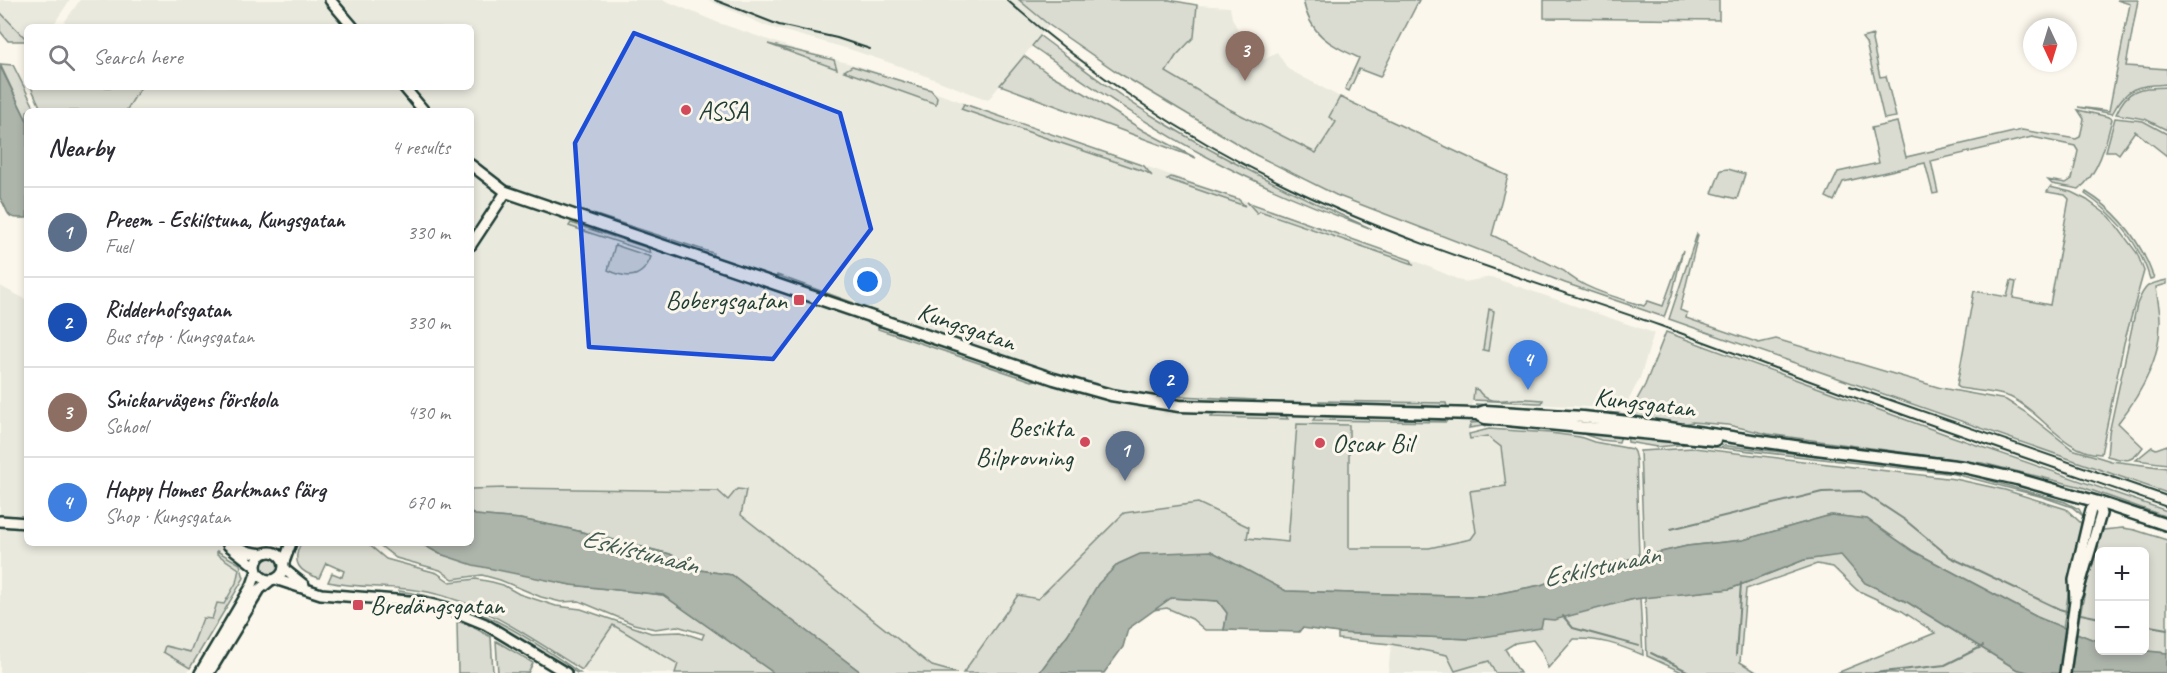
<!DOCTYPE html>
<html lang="en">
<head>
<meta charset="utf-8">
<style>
	:root { --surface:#fff; --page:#f7f7f7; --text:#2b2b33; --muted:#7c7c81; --line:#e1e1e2; --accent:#d1495b }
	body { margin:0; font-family:Caveat,sans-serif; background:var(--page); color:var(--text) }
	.controls { position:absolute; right:18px; bottom:18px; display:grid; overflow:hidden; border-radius:9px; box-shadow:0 3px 9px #0003 }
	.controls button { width:54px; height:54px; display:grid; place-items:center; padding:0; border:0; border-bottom:2px solid var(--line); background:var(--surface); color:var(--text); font:30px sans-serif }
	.compass { position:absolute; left:2023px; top:18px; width:54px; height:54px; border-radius:50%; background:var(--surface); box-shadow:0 3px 9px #0003; rotate:176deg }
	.you { position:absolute; left:868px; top:282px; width:21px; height:21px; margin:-15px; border:4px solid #fff; border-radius:50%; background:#1a73e8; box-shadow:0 0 0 9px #1a73e833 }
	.badge { display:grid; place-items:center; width:39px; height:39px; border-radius:50%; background:var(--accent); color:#fff; font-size:20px; font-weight:700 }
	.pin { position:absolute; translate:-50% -50px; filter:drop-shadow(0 2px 3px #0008) }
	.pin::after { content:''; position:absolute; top:32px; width:21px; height:18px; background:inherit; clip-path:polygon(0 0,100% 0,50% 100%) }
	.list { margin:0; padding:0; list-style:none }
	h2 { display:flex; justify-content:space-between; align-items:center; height:78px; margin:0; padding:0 24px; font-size:26px }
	h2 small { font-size:20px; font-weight:400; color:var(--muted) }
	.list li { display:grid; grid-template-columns:39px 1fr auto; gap:18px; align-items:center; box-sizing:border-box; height:90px; padding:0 24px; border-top:2px solid var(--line) }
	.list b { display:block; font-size:22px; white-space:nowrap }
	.list p { margin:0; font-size:20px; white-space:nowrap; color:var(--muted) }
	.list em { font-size:20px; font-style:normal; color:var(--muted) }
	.icon { flex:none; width:33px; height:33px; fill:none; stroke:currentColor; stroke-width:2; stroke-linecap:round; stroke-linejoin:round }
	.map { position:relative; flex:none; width:2167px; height:673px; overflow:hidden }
	.search { position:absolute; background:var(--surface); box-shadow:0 3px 9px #0003; left:24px; top:24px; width:450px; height:66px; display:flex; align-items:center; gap:15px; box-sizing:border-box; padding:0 21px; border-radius:9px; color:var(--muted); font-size:22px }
	.panel { position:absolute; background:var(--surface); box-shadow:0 3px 9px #0003; left:24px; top:108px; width:450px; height:438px; border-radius:9px }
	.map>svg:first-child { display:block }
</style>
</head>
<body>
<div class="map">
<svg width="2167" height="673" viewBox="0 0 2167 673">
	<rect width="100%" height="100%" fill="#fbf7ec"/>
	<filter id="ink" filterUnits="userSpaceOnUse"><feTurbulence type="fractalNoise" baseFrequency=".0167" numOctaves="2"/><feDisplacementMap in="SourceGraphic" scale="12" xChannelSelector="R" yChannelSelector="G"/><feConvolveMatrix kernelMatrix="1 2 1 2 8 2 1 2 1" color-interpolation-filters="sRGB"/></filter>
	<g filter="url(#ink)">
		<path fill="#eae9de" d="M0,0H70L52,27H27V40L0,12Z
			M80,0H664L719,23L792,48L862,67L1411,259L1464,282L1491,277L1654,333L1640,378L1625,407L1620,409L1473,400L1469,428L1470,439L1487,436L1501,447L1506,487L1472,539L1429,548H1348L1349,425L1288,542L1246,538L1124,513L1038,599L1018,595L963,673H957L932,666L741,515L746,490L728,500L718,491L471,489V111H126L141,87H471V27H61Z
			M708,0H1019L1049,25L988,100L905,68L849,49L766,26Z
			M1197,5L1230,7L1232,18L1253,60L1261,56L1264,60L1277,52L1288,69L1340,97L1329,117L1336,122L1317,153L1229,109L1166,71L1176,56L1194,37Z
			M0,286L27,300V543H221L220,552L240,564L244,578L187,673H0Z
			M612,625L679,664L675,673H587L582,670Z
			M1391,644L1447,655L1453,663L1489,661L1495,673H1388Z"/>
		<path fill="#dbdcd1" stroke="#7d8c82" stroke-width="1.5" d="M1019,0H1169L1197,5L1194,37L1176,56L1166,72L1229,109L1316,153L1336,122L1329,117L1340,97L1508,176L1492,235L1564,271C1582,289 1619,298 1644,306L1648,301L1663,306L1683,250L1672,295L1664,317L1565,283L1336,195L1256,155L1117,72L1049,25Z
			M1303,0H1419L1380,77L1359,69L1349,91L1345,89L1359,58C1329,44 1310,35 1303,0Z
			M1544,0H1719V20L1544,18Z
			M2117,0H2138L2126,66L2167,69V84C2137,86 2127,86 2112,114L2078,107L2109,111L2130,4Z
			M0,12L27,40V41H8L0,31Z
			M1873,35L1872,40L1880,77L1886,76L1896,117L1884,119L1866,43L1862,38Z
			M1040,36C1078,64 1115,94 1156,118C1225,161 1298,196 1372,229C1318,209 1264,187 1213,160C1150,127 1091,86 1032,46Z
			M768,44L834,60L837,69Z
			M1024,56L1049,74L1084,93L1144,131L1196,158L1000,85Z
			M0,64L13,65L36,111H27V121Z
			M852,66L931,90L937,97L936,104L844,71Z
			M31,87H141L126,111H42Z
			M2167,87V130L2145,119L2116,114C2128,87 2140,88 2167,87Z
			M964,104L1144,166L1152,176L1146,172L961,109Z
			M2078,110L2109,117L2112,119C2106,143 2099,173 2079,189L2052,184L2048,180L2066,183L2072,179L2078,151L2075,146L2032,137L1931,161L1938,193L1933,194L1925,163L1843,182L1834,201L1826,197L1838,172L1879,163L1871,128L1897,122L1906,157L2022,130L2076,139L2080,137L2084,119Z
			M2115,118L2143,121L2167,134V156L2135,131L2119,154L2115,151H2106Z
			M1728,169L1745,174L1737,199L1712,193L1721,170Z
			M1171,177L1238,199L1245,206L1167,179Z
			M2050,187L2071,192L2087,200L2110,217L2137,253L2144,271L2124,343L2101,454C2063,453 2042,412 2010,397C1995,391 1975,391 1959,388L1957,385L1974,291L2007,297L2011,281L2016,282L2013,298L2050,305L2069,199L2065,195L2047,192Z
			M2086,192C2119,212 2141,242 2154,278L2150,279C2139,242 2116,215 2085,194Z
			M1247,202L1411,260L1413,264L1260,211L1257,213Z
			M583,211H584L713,253L712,257L582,213Z
			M571,223L648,248L651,253L569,226Z
			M1697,234L1698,235L1680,310L1687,313L1686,318L1759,343L1776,339L1941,388L2006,400L2025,412L2072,449L2111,461L2167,468V493L1669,319Z
			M615,245L651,257C642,280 627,279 608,270Z
			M777,275L854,303L776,278Z
			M2167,280V284L2156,287C2157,298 2160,309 2160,320C2161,359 2141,394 2118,423L2143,447C2131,464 2126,461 2107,456L2109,433L2137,304C2145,285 2147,284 2167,280Z
			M1489,309L1494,311L1488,351L1483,350Z
			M878,326L1024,375L1037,380L1032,381L878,329Z
			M1666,332L1945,434L2167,511V517L2082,487L1982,463L1768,434L1728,425L1692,422L1680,425L1631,419L1634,405L1645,385Z
			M1474,389L1478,390C1488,406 1503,399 1518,399C1526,398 1535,400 1543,400L1542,403H1537L1473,400Z
			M1164,395L1255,400L1254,402H1215L1164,398Z
			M1319,401L1446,403L1447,407L1328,404H1321Z
			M1476,404L1617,413L1624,414V416L1480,407Z
			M1215,414L1286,416L1288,419L1211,417Z
			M1316,416L1447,420L1446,422L1313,420Z
			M1485,422L1622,433L1619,442L1601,440L1571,430L1489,425L1469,428L1471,423Z
			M1297,424L1349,425V548H1429L1471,539L1476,532L1470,491L1506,486L1501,447L1487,436L1470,439L1469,434L1489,429L1550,433L1580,437L1594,442L1632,449L1634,452L1636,460L1639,557L1584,569L1541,585L1486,596H1454L1286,591L1211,551L1068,634L1039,673H963L1018,595L1038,599L1124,513L1198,503L1249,527L1247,538L1288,542Z
			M1627,435L1920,467L1970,475L2065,502L2079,509L2083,516L2072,507L2043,497L1955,474L1688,444L1657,447L1628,442Z
			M2167,445V464L2136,460L2152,447L2156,449Z
			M1694,448L1955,479L2005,490L2066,509L2082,524L2070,582L2063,628L2037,617L1913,551L1867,519L1831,515L1743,540L1687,546L1644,556L1640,451Z
			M506,488L718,491L728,500L737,489L746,490L741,515L932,666L957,673H862L732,575L700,570L670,554L566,528L520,519L475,515L471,513V489Z
			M2123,528L2135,530L2167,540V653L2139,651L2144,650V552H2100L2099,642L2076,633L2087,582L2103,530Z
			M301,543H367L386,559L437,573L450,582L476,579L492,582L503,585L519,594L556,606L581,609L651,633L681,632L702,639L704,634L677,626L655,629L634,624L579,601L561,602L541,597L500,580L482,575L453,579L440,570L396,558L377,543H420L440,554L571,585L663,595L774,673H675L678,664L613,625L582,670C533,640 486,604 428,592C395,585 361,589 328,582L332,573L342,577L344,571L326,563L319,578C299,572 291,563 301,543Z
			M217,551L240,564L244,578L190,668L163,652L165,646L190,652L203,618L212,619L217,603L224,604L236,583L239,569L217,554Z
			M1841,554L1865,583L1907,602L2016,669L2031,673H1837L1935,633L1902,611L1857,590L1833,567L1817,564L1746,589L1740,662L1758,673H1684L1647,656L1645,597L1730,589L1804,560Z
			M261 566a9 9 0 1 1 18 0a9 9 0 1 1-18 0Z
			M399,591C472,600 521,632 580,673H577L477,613L437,599L399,594Z
			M1171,598L1218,601L1227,613L1224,630H1205L1192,619L1167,608L1153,610Z
			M1640,598L1643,655C1619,645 1599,638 1574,639L1548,668L1542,652L1533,640L1515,643L1505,649L1520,673H1495L1489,661L1455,671L1447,655L1391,644L1338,639V633L1470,639L1543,619Z
			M457,621L471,626L491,637L493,673H458Z
			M496,641L533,663L528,673H498Z"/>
		<path fill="#adb4aa" stroke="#74847b" stroke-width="1.5" d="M0,66L27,121V218C3,219 11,214 0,198Z
			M471,513L475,515L520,519L566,528L670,554L700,570L732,575L862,673H774L663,595L571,585L473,565L440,554L420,543H471Z
			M1831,515L1867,519L1913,551L2037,617L2099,642L2100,650H2138L2167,653V673H2031L2016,669L1907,602L1865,583L1841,555L1804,560L1730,589L1634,599L1554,620L1543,619L1541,628L1470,639L1338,633L1302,628L1299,632L1224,630L1227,613L1218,601L1171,598L1128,629L1123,647L1104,673H1039L1068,634L1098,584L1118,564L1140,554L1211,551L1286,591L1451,596H1486L1541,585L1584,569L1639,557L1687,546L1743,540Z"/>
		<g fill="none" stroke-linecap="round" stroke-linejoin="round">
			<path stroke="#74847b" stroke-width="2" d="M1671,529L1822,492L1861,491L1905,520L1950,557L2059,609L2070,612
				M2076,613L2100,618
				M1563,616L1573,628L1639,646
				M2144,625L2167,629
				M1651,653L1691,673
				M1736,655L1741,583
				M1874,673L1945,665L1983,646"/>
			<defs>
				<path id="tertiary" d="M330,0L353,27
					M404,87L424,111
					M471,165L506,192L471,245
					M0,521L27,523
					M227,543L250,552L263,554
					M228,545L256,567
					M256 566a14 14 0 1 1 28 0a14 14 0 1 1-28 0Z
					M284,562L291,543
					M284,569L304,585
					M275,579L321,594L421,602L446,608L485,624L566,673
					M2077,595L2101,514L2098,502
					M200,673L252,585L257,571
					M209,673L260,589L271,580
					M2065,673L2075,601L2074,580L2088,521L2091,510L2098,502"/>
				<path id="secondary" d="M506,192L1054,379L1111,395L1179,406L1476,414L1485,411L1583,417L1628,422L1808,448L1964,467L2017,479L2098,502L2167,525
					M1477,414L1485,418L1715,440"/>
			</defs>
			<use href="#tertiary" stroke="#1f3d34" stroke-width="14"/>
			<use href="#secondary" stroke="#1f3d34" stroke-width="15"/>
			<use href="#tertiary" stroke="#fbf7ec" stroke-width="9"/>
			<use href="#secondary" stroke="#fbf7ec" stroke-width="10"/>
			<path stroke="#1f3d34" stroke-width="2" d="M715,0L779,25L837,38L870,49
				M1007,0C1092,75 1186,138 1289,187C1408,245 1536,282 1661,326C1741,355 1821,386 1901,414C1989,446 2078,476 2167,507
				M1850,386L2167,496"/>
		</g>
	</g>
	<path fill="#1d4ed8" fill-opacity="0.2" stroke="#1d4ed8" stroke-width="4.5" stroke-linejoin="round" d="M634,33L840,113L871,229L773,359L589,347L575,143Z"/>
	<g fill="#d1495b" stroke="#fbf7ec" stroke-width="2">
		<circle cx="686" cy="110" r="6"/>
		<rect x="793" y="294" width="12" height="12" rx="3"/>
		<circle cx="1085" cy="442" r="6"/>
		<circle cx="1320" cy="443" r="6"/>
		<rect x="352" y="599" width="12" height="12" rx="3"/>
	</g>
	<g text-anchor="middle" stroke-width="6" stroke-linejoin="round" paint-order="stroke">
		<g font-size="26" fill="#1f3d34" stroke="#fbf7ec" text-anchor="start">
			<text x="698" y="119">ASSA</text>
			<text x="787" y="309" text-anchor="end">Bobergsgatan</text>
			<text x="1073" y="436" text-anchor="end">Besikta<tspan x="1073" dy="30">Bilprovning</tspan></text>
			<text x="1332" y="452">Oscar Bil</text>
			<text x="370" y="614">Bredängsgatan</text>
		</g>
		<g font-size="26" fill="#1f3d34" stroke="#fbf7ec">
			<text transform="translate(967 326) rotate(19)" y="9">Kungsgatan</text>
			<text transform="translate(1645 402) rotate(7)" y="9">Kungsgatan</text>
		</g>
		<g font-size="27" font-style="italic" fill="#425b52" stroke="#fbf7ec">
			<text transform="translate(640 551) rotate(14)" y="9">Eskilstunaån</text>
			<text transform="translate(1601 566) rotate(-12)" y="9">Eskilstunaån</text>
		</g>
	</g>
</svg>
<div class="controls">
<button>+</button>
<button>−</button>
</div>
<svg class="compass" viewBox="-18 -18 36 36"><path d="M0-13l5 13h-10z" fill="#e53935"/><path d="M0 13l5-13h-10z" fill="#7c7c81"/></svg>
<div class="you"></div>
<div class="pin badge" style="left:1125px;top:481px;background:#5c6f8a">1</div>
<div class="pin badge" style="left:1169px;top:410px;background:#1a4fb4">2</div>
<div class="pin badge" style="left:1245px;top:81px;background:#8d6e63">3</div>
<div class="pin badge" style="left:1528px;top:390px;background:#3f7fe0">4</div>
<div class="search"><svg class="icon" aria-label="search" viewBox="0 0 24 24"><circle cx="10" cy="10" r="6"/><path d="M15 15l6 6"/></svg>Search here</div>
<section class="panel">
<h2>Nearby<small>4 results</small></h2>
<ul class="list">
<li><span class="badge" style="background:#5c6f8a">1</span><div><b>Preem - Eskilstuna, Kungsgatan</b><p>Fuel</p></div><em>330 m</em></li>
<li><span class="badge" style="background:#1a4fb4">2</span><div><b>Ridderhofsgatan</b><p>Bus stop · Kungsgatan</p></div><em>330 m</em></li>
<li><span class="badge" style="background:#8d6e63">3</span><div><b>Snickarvägens förskola</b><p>School</p></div><em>430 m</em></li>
<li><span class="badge" style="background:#3f7fe0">4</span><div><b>Happy Homes Barkmans färg</b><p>Shop · Kungsgatan</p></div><em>670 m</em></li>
</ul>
</section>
</div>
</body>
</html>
